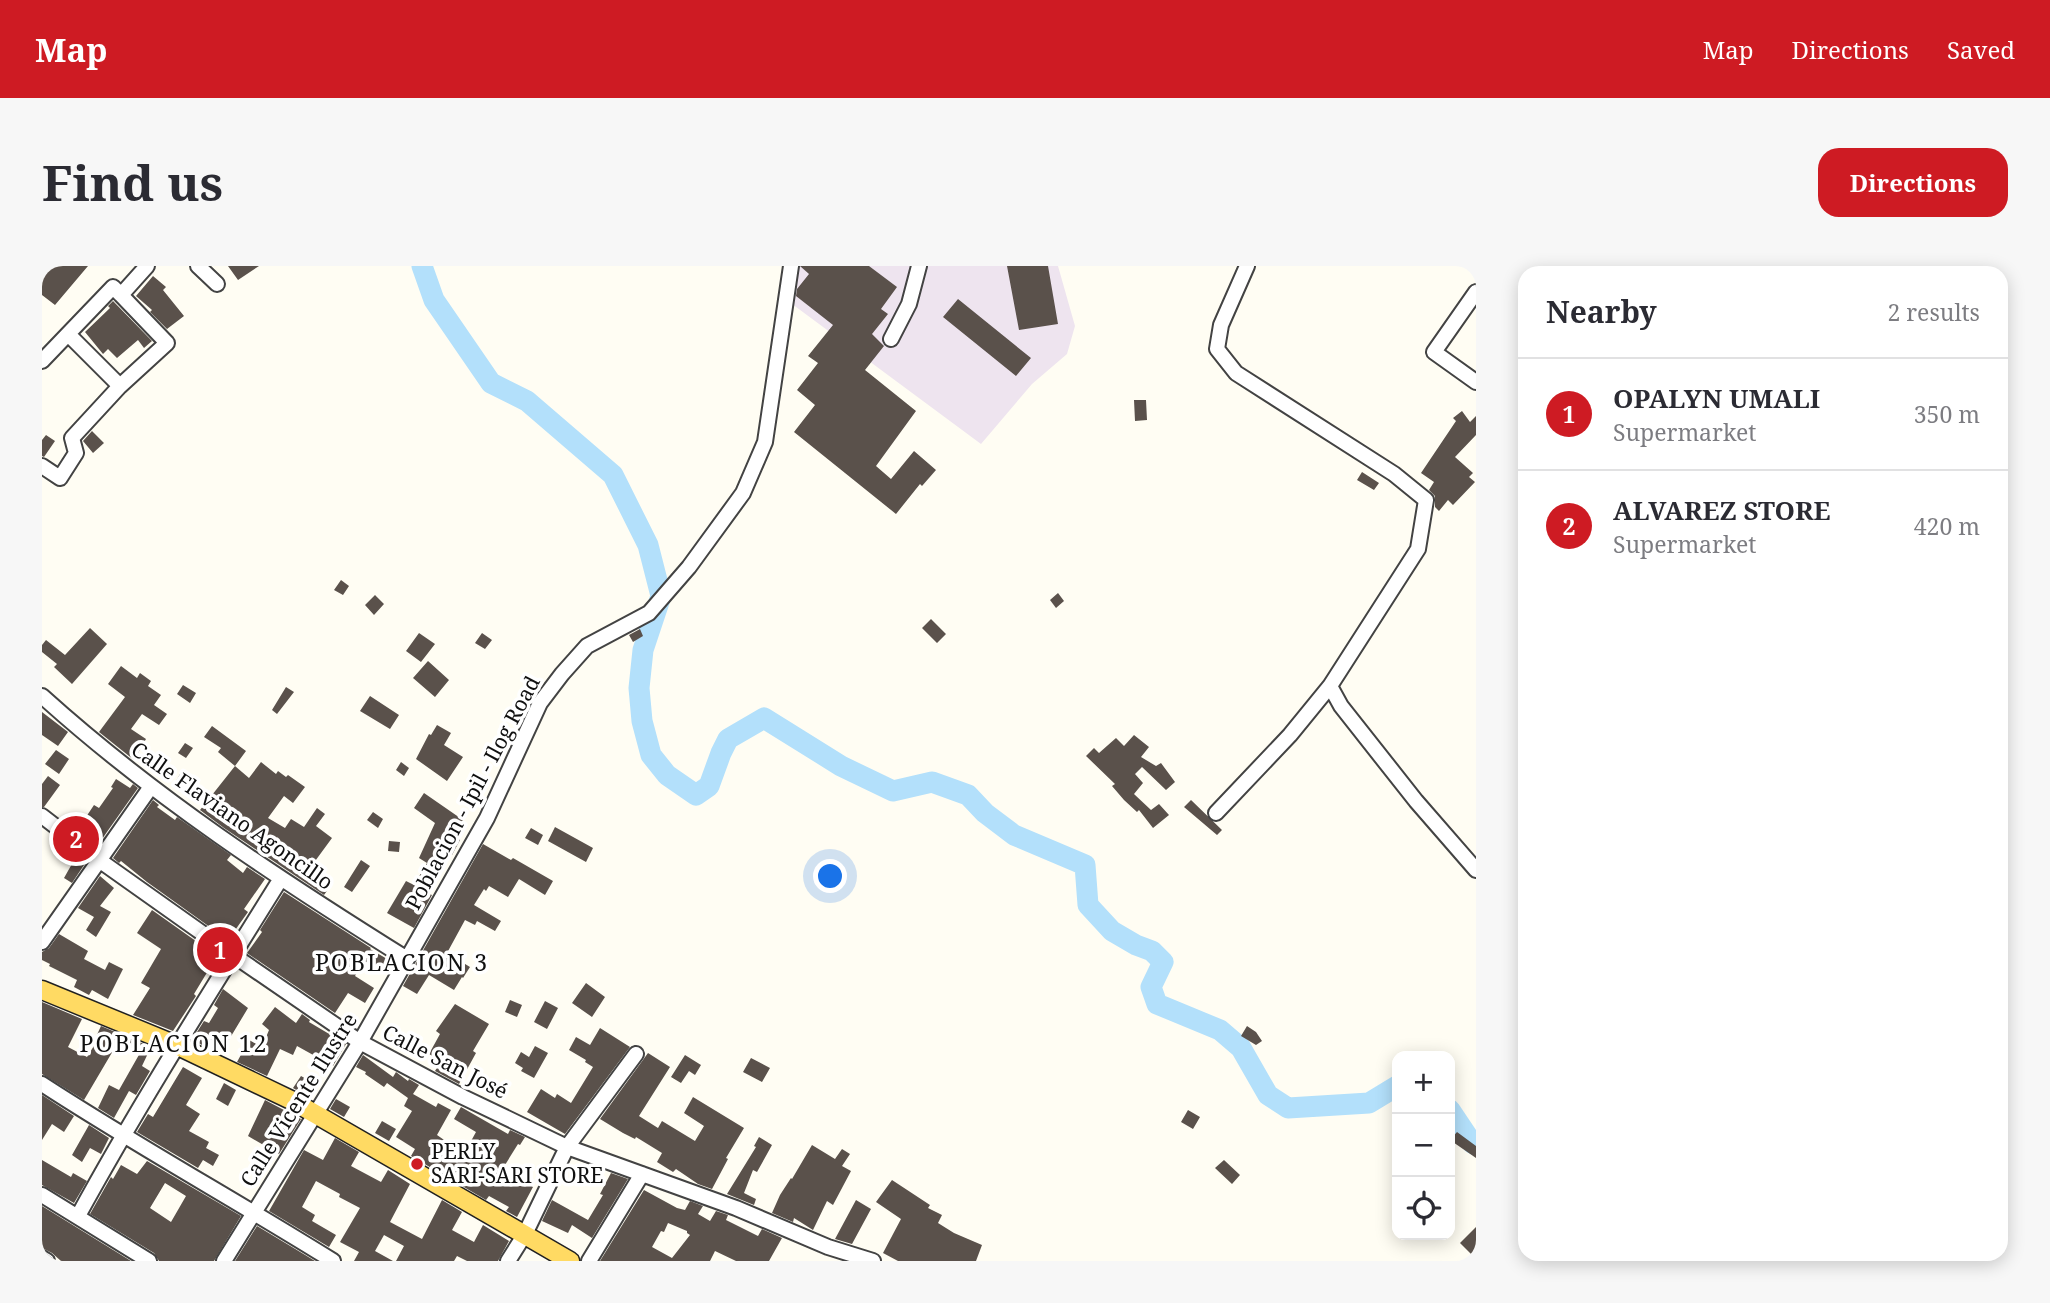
<!DOCTYPE html>
<html lang="en">
<head>
<meta charset="utf-8">
<style>
	:root { --surface:#fff; --page:#f7f7f7; --text:#2b2b33; --muted:#7c7c81; --line:#e1e1e2; --accent:#ce1b23 }
	body { margin:0; font-family:"Noto Serif",serif; background:var(--page); color:var(--text) }
	.controls { position:absolute; right:21px; bottom:21px; display:grid; overflow:hidden; border-radius:14px; box-shadow:0 4px 18px #0003 }
	.controls button { width:63px; height:63px; display:grid; place-items:center; padding:0; border:0; border-bottom:2px solid var(--line); background:var(--surface); color:var(--text); font:35px sans-serif }
	.you { position:absolute; left:789px; top:611px; width:24px; height:24px; margin:-18px; border:5px solid #fff; border-radius:50%; background:#1a73e8; box-shadow:0 0 0 10px #1a73e833 }
	.badge { display:grid; place-items:center; width:46px; height:46px; border-radius:50%; background:var(--accent); color:#fff; font-size:23px; font-weight:700 }
	.pin { position:absolute; translate:-50% -50%; border:4px solid #fff; box-shadow:0 2px 7px #0006 }
	.list { margin:0; padding:0; list-style:none }
	h2 { display:flex; justify-content:space-between; align-items:center; height:91px; margin:0; padding:0 28px; font-size:30px }
	h2 small { font-size:23px; font-weight:400; color:var(--muted) }
	.list li { display:grid; grid-template-columns:46px 1fr auto; gap:21px; align-items:center; box-sizing:border-box; height:112px; padding:0 28px; border-top:2px solid var(--line) }
	.list b { display:block; font-size:26px; white-space:nowrap }
	.list p { margin:0; font-size:23px; white-space:nowrap; color:var(--muted) }
	.list em { font-size:23px; font-style:normal; color:var(--muted) }
	.icon { flex:none; width:38px; height:38px; fill:none; stroke:currentColor; stroke-width:2; stroke-linecap:round; stroke-linejoin:round }
	.map { position:relative; flex:none; width:1434px; height:995px; overflow:hidden; border-radius:21px }
	header { display:flex; align-items:center; gap:42px; box-sizing:border-box; height:98px; padding:0 35px; background:var(--accent); color:#fff }
	header strong { font-size:33px }
	nav { display:flex; gap:38px; margin-inline-start:auto; font-size:24px }
	.intro { display:flex; align-items:center; justify-content:space-between; box-sizing:border-box; height:168px; padding:0 42px }
	h1 { margin:0; font-size:49px }
	.button { padding:18px 32px; border-radius:21px; background:var(--accent); color:#fff; font-size:24px; font-weight:700 }
	main { display:flex; gap:42px; padding:0 42px }
	aside { flex:1; background:var(--surface); border-radius:21px; box-shadow:0 4px 18px #0003 }
	.map>svg:first-child { display:block }
</style>
</head>
<body>
<header>
<strong>Map</strong>
<nav><a>Map</a><a>Directions</a><a>Saved</a></nav>
</header>
<div class="intro"><h1>Find us</h1><a class="button">Directions</a></div>
<main>
<div class="map">
<svg width="1434" height="995" viewBox="0 0 1434 995">
	<rect width="100%" height="100%" fill="#fffdf3"/>
	<path fill="#eee4ef" d="M754,0H1016L1033,60L1025,88L990,118L939,178L746,35Z"/>
	<g fill="none" stroke-linecap="round" stroke-linejoin="round">
		<path stroke="#b3e0fb" stroke-width="21" d="M380,0L392,34L449,117L485,135L571,209L606,279L619,330L601,384L597,422L600,455L609,489L625,509L654,529L667,520L679,487L686,473L722,452L799,500L851,525L890,516L926,529L943,547L972,569L1043,599L1046,639L1070,665L1094,679L1110,685L1121,696L1109,721L1115,738L1178,764L1199,782L1226,829L1246,842L1327,837L1355,820
			M1408,844L1430,877L1434,879"/>
	</g>
	<path fill="#5a514b" fill-rule="evenodd" d="M0,0H46L13,39L0,29Z
		M186,0H217L196,14Z
		M758,0H827L855,21L839,43L846,48L830,68L842,80L823,104L874,145L834,200L849,213L872,185L894,204L880,220L878,218L854,248L752,166L773,139L755,124L776,97L766,90L791,59L754,30L755,23L767,8Z
		M965,0H1006L1016,58L977,64Z
		M111,10L124,21L121,24L142,50L125,63L108,46L110,44L94,30Z
		M916,33L989,92L974,110L901,51Z
		M71,35L110,75L102,82L96,74L75,92L66,83L61,88L43,66L68,42L66,40Z
		M1092,134H1104L1105,154L1093,155Z
		M1420,145L1428,156L1434,150V169L1413,191L1431,207L1427,211L1433,216L1411,239L1406,234L1397,245L1393,241V230L1387,224L1392,216L1379,207L1414,155L1411,152Z
		M50,165L62,177L51,187L41,175Z
		M4,169L13,175L2,191L0,190V174Z
		M1320,206L1337,217L1332,224L1315,214Z
		M299,314L307,320L301,329L292,324Z
		M1016,327L1022,335L1014,342L1008,334Z
		M333,329L342,338L332,349L323,339Z
		M889,353L904,368L895,377L880,362Z
		M48,362L65,378L30,418L12,401L15,398L0,386V379L4,374L23,389Z
		M598,363L601,370L591,376L587,369Z
		M377,367L393,378L379,396L364,385Z
		M440,367L450,374L443,383L433,377Z
		M386,395L407,414L393,431L371,412Z
		M79,400L95,412L98,407L109,415L106,420L119,429L112,439L125,448L117,459L100,448L89,463L104,473L92,494L57,466L83,431L66,418Z
		M141,419L154,427L148,437L135,428Z
		M244,421L252,426L235,448L230,444Z
		M328,430L357,449L348,463L318,445Z
		M0,446L26,466L16,480L0,469Z
		M395,459L409,467L402,479L421,491L405,515L374,493L387,468L389,469Z
		M170,460L204,485L193,500L176,486L179,482L162,471Z
		M1092,469L1107,481L1099,491L1114,500L1119,497L1133,516L1124,524L1100,501L1093,508L1101,517L1092,528L1109,544L1117,538L1127,549L1111,562L1097,544L1095,546L1082,534L1070,520L1073,518L1044,490L1052,482L1057,487L1074,472L1082,480Z
		M143,477L151,482L144,492L136,487Z
		M14,484L27,493L17,508L3,498Z
		M219,496L234,508L236,505L244,511L246,509L263,521L251,537L242,530L226,552L243,562L249,553L262,561L275,542L283,548L274,560L290,572L268,602L290,618L282,629L182,562L158,544L162,539L131,520L138,508L170,529L193,500L207,512Z
		M359,496L367,502L362,510L354,504Z
		M6,510L18,519L2,541H0V518Z
		M74,513L88,522L91,518L96,522L55,580L48,575L57,560L44,551L52,539L57,542L71,522L69,521Z
		M382,527L421,554L411,570L418,574L410,589L407,587L385,627L390,629L372,662L345,647L364,615L372,619L385,597L377,592L393,557L372,542Z
		M111,534L117,539L115,541L133,554L135,551L189,589L185,594L201,607L205,601L223,613L202,643L206,646L186,674L105,616L79,595L77,597L71,592Z
		M1149,534L1180,564L1175,569L1142,541Z
		M331,546L341,553L336,562L325,554Z
		M513,561L551,582L544,596L506,575Z
		M489,562L501,569L496,579L483,572Z
		M347,575L358,576L357,586L346,585Z
		M441,578L469,594L471,592L511,615L503,629L477,613L466,631L447,620L444,625L442,623L432,639L459,655L453,665L435,655L433,659L423,654L405,687L428,701L421,712L420,711L412,724L387,709L375,728L361,720Z
		M35,589L44,596L30,617L22,612Z
		M319,594L328,600L310,626L302,621Z
		M58,610L72,622L58,640L69,646L54,671L44,664L52,651L36,642Z
		M242,626L329,682L328,683L352,697L347,706L322,695L313,710L332,722L323,737L306,727L293,747L205,687L220,666L218,664Z
		M110,644L175,690L152,728L154,730L131,765L91,749L108,722L99,717L119,683L95,667Z
		M17,668L46,685L42,693L63,704L67,696L81,703L66,733L50,724L47,729L32,721L35,714L7,700L8,698L0,694V686L7,682Z
		M544,717L563,731L550,751L530,737Z
		M181,723L206,742L179,787L164,778L162,780L150,774L162,755L167,757L176,742L172,739Z
		M468,734L480,739L475,751L463,746Z
		M503,735L516,742L505,763L492,756Z
		M0,736L40,753L26,781L45,791L55,775L53,773L59,760L109,781L100,800L108,805L94,829L87,825L72,852L56,842L67,819L77,824L98,787L78,778H75L42,834L0,808Z
		M413,738L447,758L431,785L434,787L417,818L393,805L399,795L387,788L398,768L394,765Z
		M233,741L254,757L260,748L268,754L267,756L304,778L291,800L255,780L251,789L238,783L225,810L195,796L207,774L220,781L227,764L220,758Z
		M1205,760L1214,766L1220,775L1214,779L1199,770Z
		M558,762L588,781L523,868L485,846L499,823L513,832L515,828L529,837L551,801L543,796L544,794L527,784L534,771L548,779Z
		M493,780L506,787L492,812L479,805L481,802L473,797L479,786L487,791Z
		M606,787L628,801L597,850L616,862L620,855L653,875L662,860L642,847L651,831L702,862L684,892L686,893L670,923L656,918L634,903L631,906L615,896L620,887L594,871L593,873L581,867L558,853Z
		M321,789L351,811L354,806L366,815L367,813L377,819L371,828L394,841L396,837L409,844L395,869L415,883L423,886L434,866L412,853L419,841L466,868L468,864L483,871L478,879L476,878L458,907L479,919L481,915L491,921L475,951L464,945L467,941L447,930L444,934L369,890L373,883L354,871L370,845L362,840L366,832L345,817L342,821L323,808L324,806L314,801Z
		M643,789L659,799L653,809L647,805L639,817L629,811Z
		M709,792L728,802L720,816L701,806Z
		M141,801L160,812L144,839L158,848L147,865L167,876L164,882L177,889L171,900L161,894L156,902L95,866L106,848L111,851Z
		M259,810L275,819L268,832L251,822Z
		M182,817L194,824L186,840L174,833Z
		M0,829L32,850L22,866L10,858L0,874Z
		M294,833L308,841L302,851L288,843Z
		M223,834L259,853L237,888L206,870Z
		M1146,844L1158,851L1151,863L1139,856Z
		M340,855L354,863L347,875L333,867Z
		M47,859L67,872L59,888L48,882L40,896L30,889Z
		M1415,866L1434,880V892L1408,874Z
		M717,871L730,879L715,906L711,904L702,927L714,933L712,939L685,928L714,881L712,880Z
		M293,872L317,886L309,900L339,916L346,904L368,918L348,956L380,973L400,934L420,946L410,964L432,976L441,959L467,975L456,995H425L415,990L412,995H354L362,980L342,969L333,985L351,995H312L317,986L298,976L318,942L297,931L298,928L274,915L260,941L273,949L270,955L294,969L287,981L227,945L262,884L281,894Z
		M770,879L793,893L800,883L808,888L800,900L809,905L791,939L785,935L771,964L752,952L751,956L730,947L738,929L749,912L750,913Z
		M0,894L29,911L31,907L45,915L32,937L0,919Z
		M1182,894L1198,909L1190,918L1173,902Z
		M105,895L199,950L172,995H117L112,987L48,948L69,911L71,913L79,899L95,908ZM123,917L144,930L129,956L108,942Z
		M569,907L586,913L550,972L530,959L526,967L500,955L510,934L546,954L561,929L558,928Z
		M850,914L888,939L886,942L900,949L896,957L912,967L940,979L934,995H856L841,987L859,953L834,936Z
		M602,924L635,942L643,944L648,935L661,940L656,948L668,955L674,945L686,949L684,954L716,970L720,963L740,972L727,995H694L673,985L668,995H558ZM626,957L645,965V967L648,969L630,992L610,981L619,965L622,966Z
		M814,934L829,943L810,978L793,973Z
		M0,940L89,995H19L10,987L0,982Z
		M215,960L250,981L273,995H193Z
		M1434,961V993L1418,977Z"/>
	<g fill="none" stroke-linecap="round" stroke-linejoin="round">
		<defs>
			<path id="minor" d="M156,0L175,18
				M1205,0L1179,59L1175,83L1194,107L1352,208L1384,234L1376,283L1288,420L1299,440L1374,535L1434,604
				M1434,26L1392,86L1434,116
				M26,68L78,120L125,77L79,29
				M849,73L867,38L877,0
				M0,95L71,21L79,29L105,0
				M0,200L18,212L34,187L30,172L78,120
				M0,430C113,532 237,613 365,693
				M1174,547L1248,469L1288,420
				M0,550L57,594L191,689L318,776L421,831L525,881L694,942L786,981L831,995
				M0,676L108,522
				M0,818C95,880 195,935 291,995
				M0,929L107,995
				M36,950C99,835 169,725 238,614
				M0,992L5,995
				M182,995L318,776L445,552L498,437L520,408L545,380L607,347L647,301L701,227L723,176L749,0
				M466,995L483,968L525,881L594,788
				M547,995L600,908"/>
			<path id="major" d="M0,724L134,779L249,834L528,995"/>
		</defs>
		<use href="#minor" stroke="#434343" stroke-width="18"/>
		<use href="#major" stroke="#212121" stroke-width="21"/>
		<use href="#minor" stroke="#fff" stroke-width="14"/>
		<use href="#major" stroke="#ffda63" stroke-width="18"/>
	</g>
	<circle fill="#ce1b23" stroke="#fff" stroke-width="2.5" cx="375" cy="898" r="7"/>
	<g text-anchor="middle" stroke-width="7" stroke-linejoin="round" paint-order="stroke">
		<g font-size="21" fill="#101010" stroke="#fff">
			<text transform="translate(431 527) rotate(-62)" y="7">Poblacion - Ipil - Ilog Road</text>
			<text transform="translate(190 550) rotate(35)" y="7">Calle Flaviano Agoncillo</text>
			<text transform="translate(403 796) rotate(27)" y="7">Calle San José</text>
			<text transform="translate(257 834) rotate(-58)" y="7">Calle Vicente Ilustre</text>
		</g>
		<g font-size="21" fill="#101010" stroke="#fff" text-anchor="start">
			<text x="389" y="893">PERLY<tspan x="389" dy="24">SARI-SARI STORE</tspan></text>
		</g>
		<g font-size="23" letter-spacing="2" fill="#101010" stroke="#fff">
			<text x="360" y="705">POBLACION 3</text>
			<text x="132" y="786">POBLACION 12</text>
		</g>
	</g>
</svg>
<div class="controls">
<button>+</button>
<button>−</button>
<button><svg class="icon" aria-label="locate" viewBox="0 0 24 24"><circle cx="12" cy="12" r="6"/><path d="M12 2v4M12 18v4M2 12h4M18 12h4"/></svg></button>
</div>
<div class="you"></div>
<div class="pin badge" style="left:178px;top:684px">1</div>
<div class="pin badge" style="left:34px;top:573px">2</div>
</div>
<aside>
<h2>Nearby<small>2 results</small></h2>
<ul class="list">
<li><span class="badge">1</span><div><b>OPALYN UMALI</b><p>Supermarket</p></div><em>350 m</em></li>
<li><span class="badge">2</span><div><b>ALVAREZ STORE</b><p>Supermarket</p></div><em>420 m</em></li>
</ul>
</aside>
</main>
</body>
</html>
